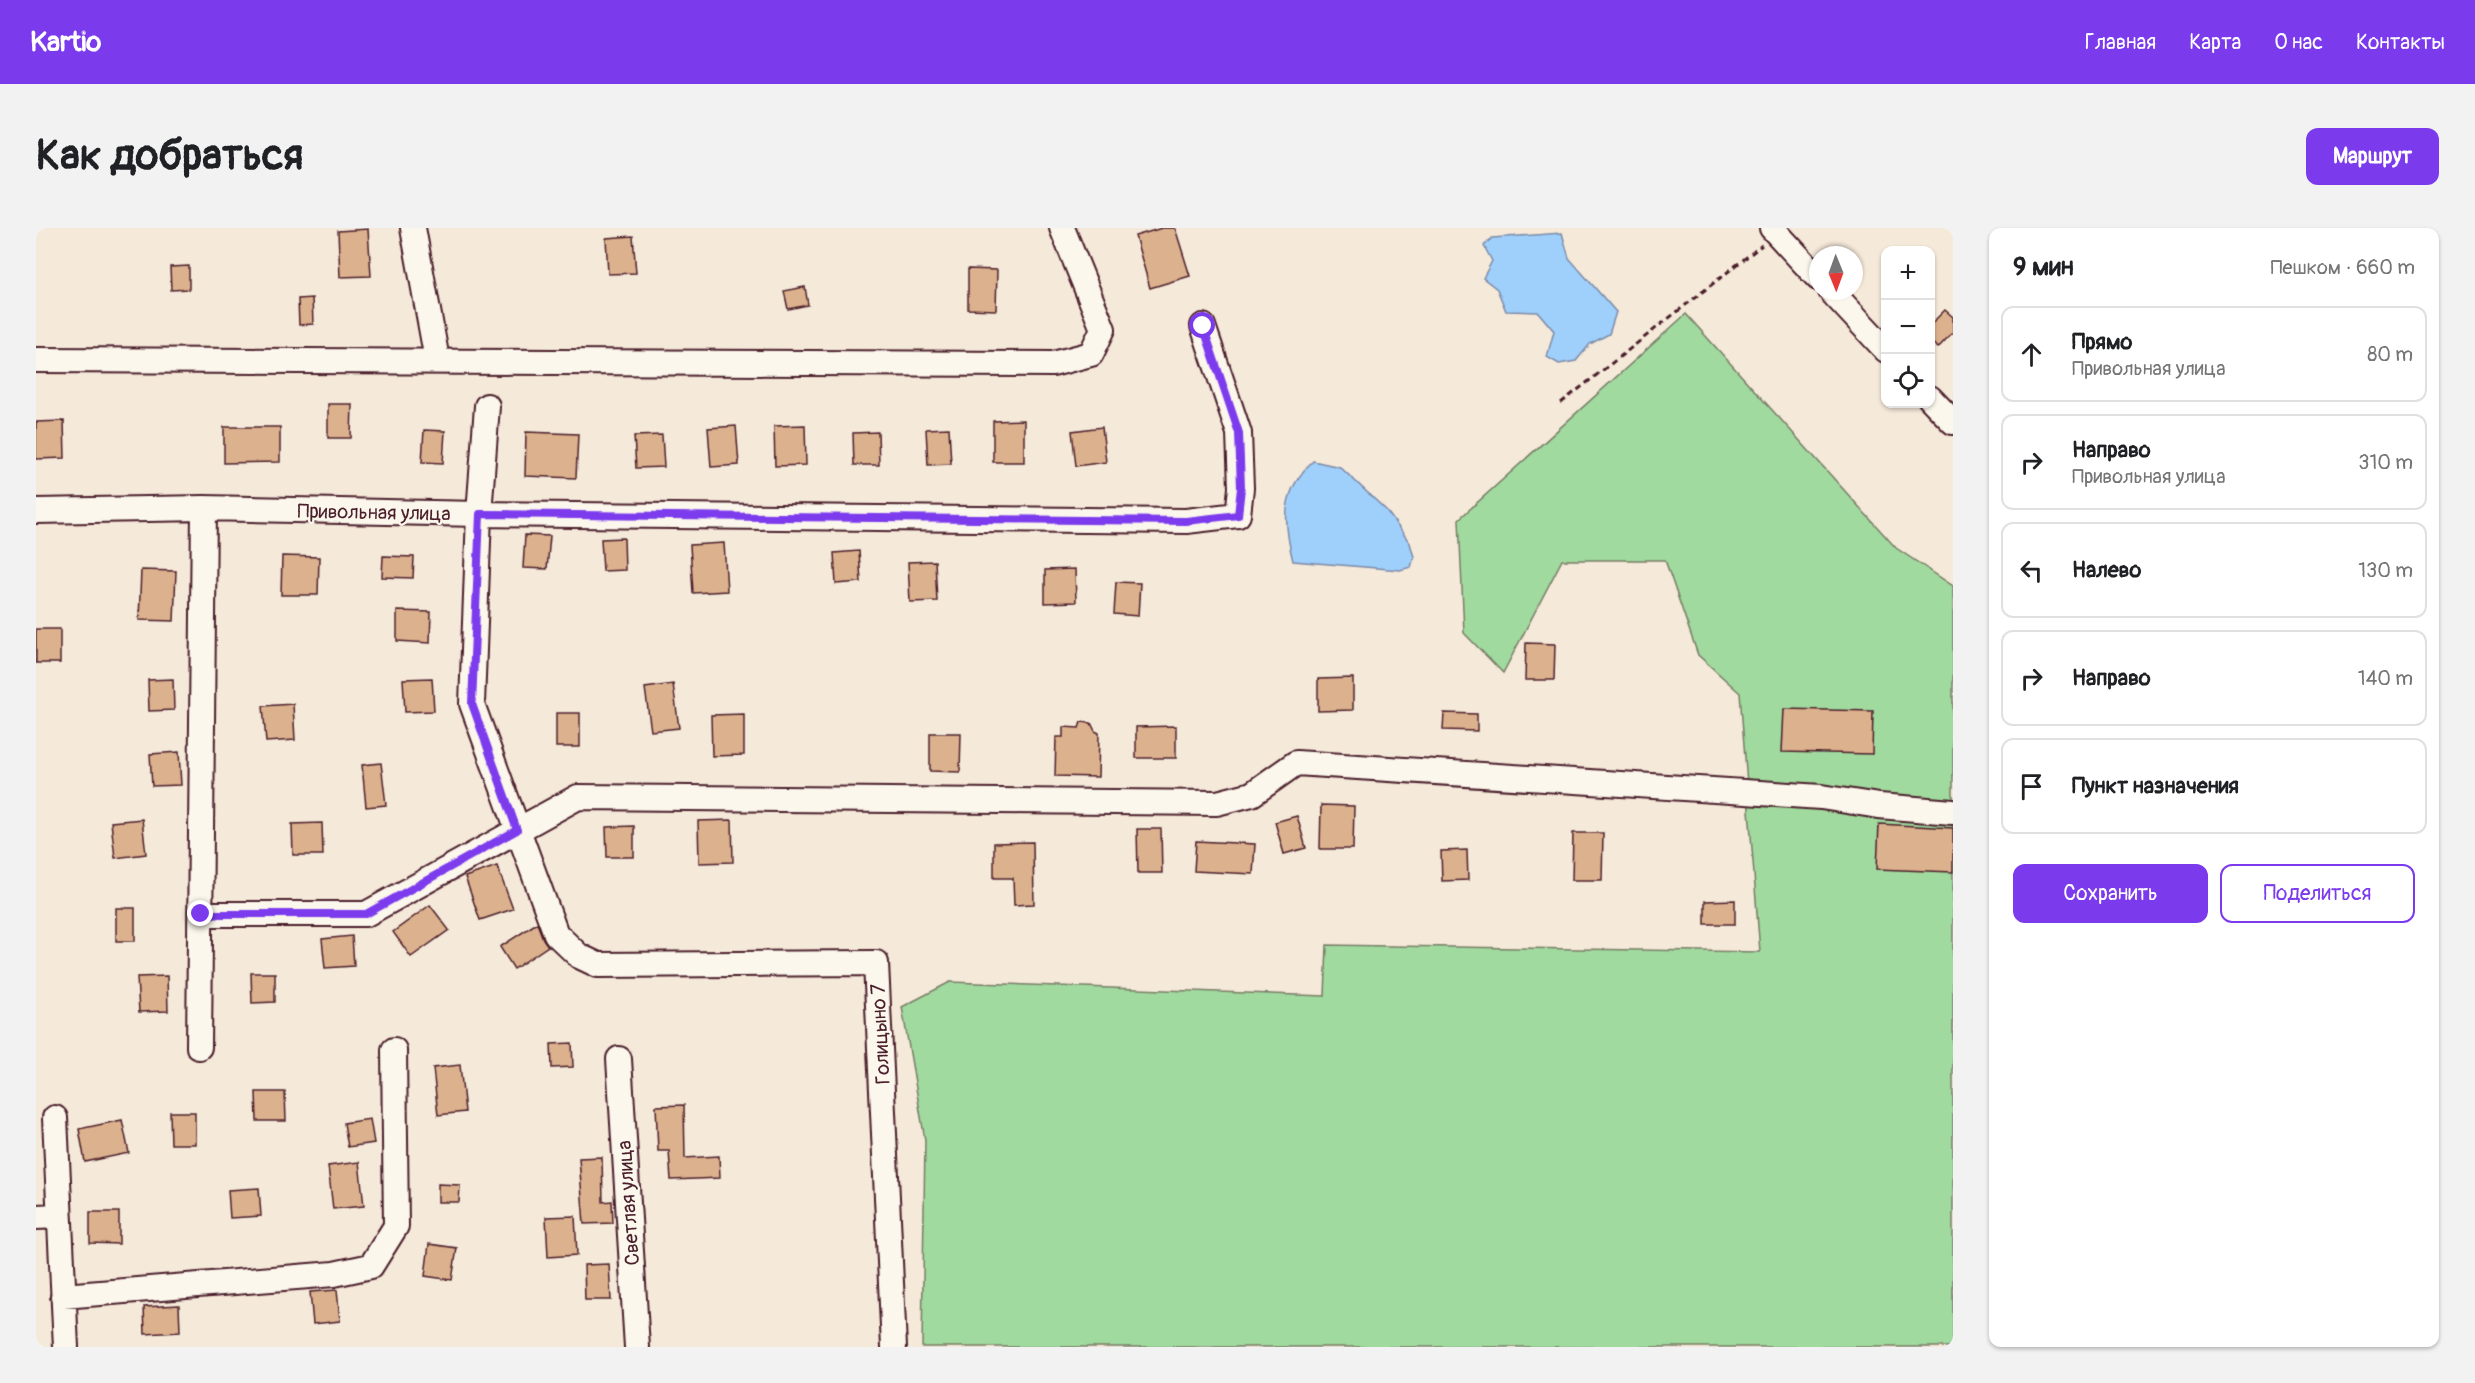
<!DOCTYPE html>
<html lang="ru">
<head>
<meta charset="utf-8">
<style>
	:root { --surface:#fff; --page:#f2f2f2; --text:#202124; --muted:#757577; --line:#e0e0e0; --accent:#7c3aed }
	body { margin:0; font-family:Pangolin,sans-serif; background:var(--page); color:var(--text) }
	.controls { position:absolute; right:18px; top:18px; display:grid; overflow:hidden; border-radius:12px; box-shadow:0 2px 4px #0004 }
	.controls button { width:54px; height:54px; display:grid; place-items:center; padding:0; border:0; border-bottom:2px solid var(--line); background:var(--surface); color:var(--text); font:30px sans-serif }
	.compass { position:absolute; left:1773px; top:18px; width:54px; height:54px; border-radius:50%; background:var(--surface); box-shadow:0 2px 4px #0004; rotate:179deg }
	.stop { position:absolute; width:18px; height:18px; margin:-14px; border:4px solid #7c3aed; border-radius:50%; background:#fff }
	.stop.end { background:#7c3aed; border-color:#fff; box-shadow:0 2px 6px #0008 }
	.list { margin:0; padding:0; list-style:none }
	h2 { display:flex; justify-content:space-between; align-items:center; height:78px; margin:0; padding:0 24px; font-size:26px }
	h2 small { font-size:20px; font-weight:400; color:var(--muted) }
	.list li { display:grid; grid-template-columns:39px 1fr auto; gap:18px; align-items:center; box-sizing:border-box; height:96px; margin:0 12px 12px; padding:0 12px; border:2px solid var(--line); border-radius:12px }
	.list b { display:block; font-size:22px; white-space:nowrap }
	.list p { margin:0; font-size:20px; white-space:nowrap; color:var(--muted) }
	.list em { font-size:20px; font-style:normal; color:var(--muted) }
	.actions { display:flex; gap:12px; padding:18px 24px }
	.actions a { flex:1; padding:14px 0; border:2px solid var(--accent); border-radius:12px; text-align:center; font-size:21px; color:var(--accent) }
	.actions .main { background:var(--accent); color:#fff }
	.icon { flex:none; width:33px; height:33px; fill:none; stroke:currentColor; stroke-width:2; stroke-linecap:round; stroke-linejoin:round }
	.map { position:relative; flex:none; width:1917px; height:1119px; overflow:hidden; border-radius:12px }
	header { display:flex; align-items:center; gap:36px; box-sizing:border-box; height:84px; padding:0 30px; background:var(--accent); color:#fff }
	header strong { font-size:28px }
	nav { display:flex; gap:33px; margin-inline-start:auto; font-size:21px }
	.intro { display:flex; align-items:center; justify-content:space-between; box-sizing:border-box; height:144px; padding:0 36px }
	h1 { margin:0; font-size:42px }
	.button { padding:15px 27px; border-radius:12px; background:var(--accent); color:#fff; font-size:21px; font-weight:700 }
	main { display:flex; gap:36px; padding:0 36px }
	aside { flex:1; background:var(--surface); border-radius:12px; box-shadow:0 2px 4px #0004 }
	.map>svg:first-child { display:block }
</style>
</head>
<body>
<header>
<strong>Kartio</strong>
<nav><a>Главная</a><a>Карта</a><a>О нас</a><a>Контакты</a></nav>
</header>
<div class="intro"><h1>Как добраться</h1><a class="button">Маршрут</a></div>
<main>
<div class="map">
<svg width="1917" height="1119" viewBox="0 0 1917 1119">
	<rect width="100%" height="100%" fill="#f5e9d9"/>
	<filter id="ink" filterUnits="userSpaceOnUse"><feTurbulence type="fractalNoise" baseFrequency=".0167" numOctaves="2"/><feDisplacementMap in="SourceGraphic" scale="12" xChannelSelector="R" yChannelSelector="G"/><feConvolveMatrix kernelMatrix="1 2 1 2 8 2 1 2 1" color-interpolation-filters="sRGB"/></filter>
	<g filter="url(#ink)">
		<path fill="#a1da9f" stroke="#767c65" stroke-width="1.5" d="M1650,86L1860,320L1917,358V1119H886L889,912L866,779L914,754L1289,768L1291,717L1724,724L1704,465L1662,427L1629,332H1526L1467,445L1428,405L1423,291Z"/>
		<path fill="#9ed0fb" stroke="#7c89a8" stroke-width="1.5" d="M1526,5L1533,30L1580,84L1573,106L1554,116L1540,133L1523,136L1511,129L1518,103L1502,84L1470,83L1461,61L1447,50L1456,33L1448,18L1456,10Z
			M1277,233L1304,239L1350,282L1374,315L1378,329L1375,339L1364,342L1257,333C1247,293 1245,263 1277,233Z"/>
		<path fill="#dcb18d" stroke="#4a1f2b" stroke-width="1.5" d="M1126,0H1139L1154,48L1114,60L1099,8Z
			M332,1L335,48L304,49L302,3Z
			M597,8L600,45L572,46L570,10Z
			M153,38V61L135,62L134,39Z
			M932,41L961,42L960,82L932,81Z
			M769,59L772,77L752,81L748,63Z
			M276,70L277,96L263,97L262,71Z
			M1909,82L1917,89V104L1902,120L1894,113V97Z
			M292,176H316L315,210H292Z
			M988,192V234H957V193Z
			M28,193L29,230L0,231V194Z
			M769,197L770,237L739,238L738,198Z
			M700,198L703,237L675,239L672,200Z
			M188,199H244V234L188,235Z
			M1066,199L1070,234L1040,238L1036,203Z
			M913,200L915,236L892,237L890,201Z
			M388,202L409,203L407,235L386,234Z
			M490,204L542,206L540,250L489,248Z
			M842,204L843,237H818L817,205Z
			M626,207L628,239L600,240L598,208Z
			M489,307L514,308L511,341L487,340Z
			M588,310L589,342L567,343L565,311Z
			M688,315L691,363L657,365L654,317Z
			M823,323L825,354L800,356L798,325Z
			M246,328L283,329L282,367H245Z
			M347,328L378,329L377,350L346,349Z
			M899,333L901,373L874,374L872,334Z
			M1039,341L1040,374L1009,375V342Z
			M105,342L140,343L138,393L103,392Z
			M1080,354L1104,355L1102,388L1078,386Z
			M361,383L395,384L394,415L361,413Z
			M0,401H24V435H0Z
			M1490,415L1519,416L1518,452H1489Z
			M396,450L398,483L369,484L367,451Z
			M1317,450V482L1282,483V451Z
			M137,451L138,482L113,483L112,452Z
			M637,456L643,500L615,503L609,460Z
			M257,476L259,512L230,514L227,478Z
			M1748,481L1837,483L1836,526L1746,524Z
			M520,485H544V519H520Z
			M1408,485L1441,486V503L1407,502Z
			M708,486V527L676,528L675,487Z
			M1045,494L1055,495L1059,503L1063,505L1062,549L1019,548L1020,509H1027V499L1043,500Z
			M1140,498V530H1100V499Z
			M894,505H925L924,544L894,543Z
			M143,524L145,557L116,558L114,526Z
			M345,535L350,577L330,579L326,537Z
			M1285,577L1318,578L1317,621H1284Z
			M1261,588L1270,620L1248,626L1239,594Z
			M106,591L110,626L79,630L75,594Z
			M696,592L697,634L663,635L662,593Z
			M286,595L287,627H257L256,596Z
			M1843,596L1917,600V644L1841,641Z
			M598,598V629H571L570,599Z
			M1101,601H1125L1126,645H1102Z
			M1537,605H1567L1566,652H1536Z
			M1160,613L1219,616L1217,646L1158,643Z
			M997,614L998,676L978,677L977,650H958V615Z
			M1431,622L1432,652L1406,653L1405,623Z
			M461,638L477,681L444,692L429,649Z
			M1699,672V696H1669V673Z
			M394,677L413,702L375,729L357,704Z
			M80,680H99V713H80Z
			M501,695L507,711L512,718L478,741L464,719Z
			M316,708L318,738L289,740L286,711Z
			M215,745H239V774L216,775Z
			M131,748L132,783L103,784L101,749Z
			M536,815L537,839L516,840L515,816Z
			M424,837L429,884L402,887L397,840Z
			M220,864H249L250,893H221Z
			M648,877L649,930L683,928L684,950L635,952L633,923H622L620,878Z
			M134,884H159V916H135Z
			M334,891L338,915L312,919L308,895Z
			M86,892L93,925L49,934L43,901Z
			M566,929L567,974L576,973L577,995L548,996L543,930Z
			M323,934L328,978L297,981L292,938Z
			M402,956L424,957L423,974H402Z
			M223,960L225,988L194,990L192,962Z
			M54,984H83V1016L54,1015Z
			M539,988L541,1027L512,1029L510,989Z
			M393,1016L421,1020L416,1052L389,1048Z
			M573,1036L575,1072H549L548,1037Z
			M301,1062L304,1093L277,1096L274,1064Z
			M143,1077L144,1104L109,1106L108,1079Z"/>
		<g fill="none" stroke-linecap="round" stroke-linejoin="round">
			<defs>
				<path id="minor" d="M377,0L401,132
					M1736,0L1782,50
					M1795,63L1850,122
					M0,132L1017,136L1055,126L1067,101L1026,0
					M1894,170L1917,194
					M451,178L443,286L436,476L520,706L543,728L562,737L840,735L858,1119
					M0,283L168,280L443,286L1150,293L1202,287L1205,260L1203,205L1167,98
					M165,686H330L542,569L1181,575L1216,566L1260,535L1785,569L1843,578L1917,584
					M163,819L168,280
					M583,831L601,1119
					M19,890L30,1119
					M0,989L23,988
					M27,1068L298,1046L335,1038L360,998L358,822"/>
			</defs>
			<use href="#minor" stroke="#4a1f2b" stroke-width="28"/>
			<path stroke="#4a1f2b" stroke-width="3" stroke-dasharray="6 4.5" stroke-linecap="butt" d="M1525,175L1726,17"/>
			<use href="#minor" stroke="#fbf7ec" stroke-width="24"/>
		</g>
	</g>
	<g fill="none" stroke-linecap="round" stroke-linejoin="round" filter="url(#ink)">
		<path stroke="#7c3aed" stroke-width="8" d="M165,686H330L481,602L436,476L444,286L1150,293L1202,287L1205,260L1203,205L1167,98"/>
	</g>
	<g text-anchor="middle" stroke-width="4.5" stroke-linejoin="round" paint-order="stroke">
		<g font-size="20" fill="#4a1f2b" stroke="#fbf7ec">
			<text transform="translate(338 284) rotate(1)" y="7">Привольная улица</text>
			<text transform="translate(844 806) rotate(-93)" y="7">Голицыно 7</text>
			<text transform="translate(592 975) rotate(-94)" y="7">Светлая улица</text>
		</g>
	</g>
</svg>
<div class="controls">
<button>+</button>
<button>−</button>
<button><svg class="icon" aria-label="locate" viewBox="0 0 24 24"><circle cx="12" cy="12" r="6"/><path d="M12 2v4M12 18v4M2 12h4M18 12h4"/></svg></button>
</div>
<svg class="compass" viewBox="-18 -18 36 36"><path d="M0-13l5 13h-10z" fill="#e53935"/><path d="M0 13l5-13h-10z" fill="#757577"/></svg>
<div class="stop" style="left:1167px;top:98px"></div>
<div class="stop end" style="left:165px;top:686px"></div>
</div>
<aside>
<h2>9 мин<small>Пешком · 660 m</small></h2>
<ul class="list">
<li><svg class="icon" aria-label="ahead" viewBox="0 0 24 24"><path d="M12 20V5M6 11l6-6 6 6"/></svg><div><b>Прямо</b><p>Привольная улица</p></div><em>80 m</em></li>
<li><svg class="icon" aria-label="right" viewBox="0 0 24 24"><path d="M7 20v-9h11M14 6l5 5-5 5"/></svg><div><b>Направо</b><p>Привольная улица</p></div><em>310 m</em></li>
<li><svg class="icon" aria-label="left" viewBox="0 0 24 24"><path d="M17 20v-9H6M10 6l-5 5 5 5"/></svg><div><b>Налево</b></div><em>130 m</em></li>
<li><svg class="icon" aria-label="right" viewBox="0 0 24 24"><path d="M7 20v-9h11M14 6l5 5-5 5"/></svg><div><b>Направо</b></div><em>140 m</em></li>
<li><svg class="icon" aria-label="arrive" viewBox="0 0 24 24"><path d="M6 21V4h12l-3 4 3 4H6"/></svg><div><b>Пункт назначения</b></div></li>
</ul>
<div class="actions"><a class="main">Сохранить</a><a>Поделиться</a></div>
</aside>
</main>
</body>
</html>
